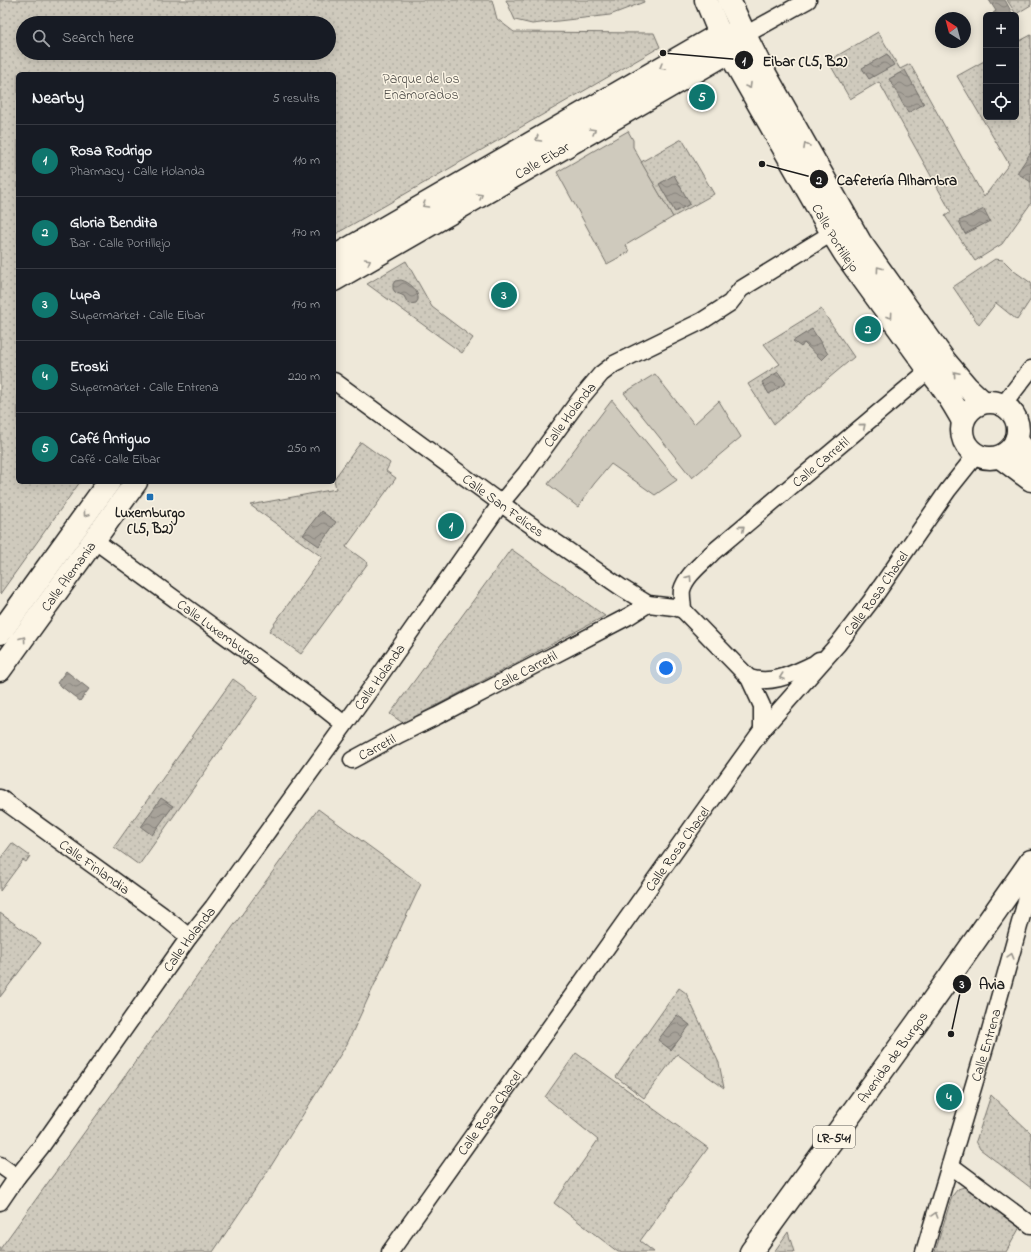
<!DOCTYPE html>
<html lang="en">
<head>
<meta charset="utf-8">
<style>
	:root { --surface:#171b24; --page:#242831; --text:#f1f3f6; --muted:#9ea1a6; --line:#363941; --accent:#0f766e }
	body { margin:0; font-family:"Indie Flower",sans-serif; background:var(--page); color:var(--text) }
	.controls { position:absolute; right:12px; top:12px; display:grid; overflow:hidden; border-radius:6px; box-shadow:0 2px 10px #0003 }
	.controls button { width:36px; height:36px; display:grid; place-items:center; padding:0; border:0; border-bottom:1px solid var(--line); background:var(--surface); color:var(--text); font:20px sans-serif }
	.compass { position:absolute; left:935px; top:12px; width:36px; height:36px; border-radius:50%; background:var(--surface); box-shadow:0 2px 10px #0003; rotate:324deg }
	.you { position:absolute; left:666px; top:668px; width:14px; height:14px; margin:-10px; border:3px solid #fff; border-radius:50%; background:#1a73e8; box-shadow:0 0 0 6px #1a73e833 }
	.badge { display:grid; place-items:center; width:26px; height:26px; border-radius:50%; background:var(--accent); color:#fff; font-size:13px; font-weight:700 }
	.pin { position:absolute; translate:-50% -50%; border:2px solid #fff; box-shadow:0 1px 4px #0006 }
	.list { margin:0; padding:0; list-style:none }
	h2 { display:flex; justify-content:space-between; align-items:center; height:52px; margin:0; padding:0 16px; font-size:17px }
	h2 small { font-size:13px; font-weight:400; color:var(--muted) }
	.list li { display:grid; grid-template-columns:26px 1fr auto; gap:12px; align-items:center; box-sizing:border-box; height:72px; padding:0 16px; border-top:1px solid var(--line) }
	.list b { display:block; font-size:15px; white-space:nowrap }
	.list p { margin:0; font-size:13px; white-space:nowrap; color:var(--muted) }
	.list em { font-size:13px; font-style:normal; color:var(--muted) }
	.icon { flex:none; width:22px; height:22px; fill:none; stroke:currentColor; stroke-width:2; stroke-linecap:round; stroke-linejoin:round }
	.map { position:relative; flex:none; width:1031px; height:1252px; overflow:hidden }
	.search { position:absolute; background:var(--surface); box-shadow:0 2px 10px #0003; left:16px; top:16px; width:320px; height:44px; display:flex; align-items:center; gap:10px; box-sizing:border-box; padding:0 14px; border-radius:22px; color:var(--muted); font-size:15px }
	.panel { position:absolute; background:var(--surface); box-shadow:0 2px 10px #0003; left:16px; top:72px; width:320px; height:412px; border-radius:6px }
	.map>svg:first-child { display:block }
</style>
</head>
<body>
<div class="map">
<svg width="1031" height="1252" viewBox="0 0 1031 1252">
	<defs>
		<pattern id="park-dots" width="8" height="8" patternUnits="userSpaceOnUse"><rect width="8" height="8" fill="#cfcabd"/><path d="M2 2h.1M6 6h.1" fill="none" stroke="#b1ada2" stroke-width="1.8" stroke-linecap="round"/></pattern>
		<pattern id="water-waves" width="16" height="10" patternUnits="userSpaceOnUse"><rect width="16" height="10" fill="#a7a299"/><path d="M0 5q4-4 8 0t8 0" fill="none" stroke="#87837c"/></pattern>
	</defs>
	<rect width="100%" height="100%" fill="#eee8d9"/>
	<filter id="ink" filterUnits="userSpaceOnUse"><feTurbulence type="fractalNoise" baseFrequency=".025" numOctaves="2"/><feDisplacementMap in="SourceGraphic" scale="8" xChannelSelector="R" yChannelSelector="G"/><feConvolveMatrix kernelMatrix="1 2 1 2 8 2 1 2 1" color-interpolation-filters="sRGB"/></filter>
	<g filter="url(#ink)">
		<path fill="#cfcabd" stroke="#76736c" d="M628,131L633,140V147L673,217L626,245L629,252L607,264L557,172Z
			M655,374L694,424L719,401L741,437L692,478L624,393Z
			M612,400L677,480L655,495L611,464L594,484L578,507L548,484Z"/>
		<path fill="url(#park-dots)" stroke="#76736c" fill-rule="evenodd" d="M0,0H492L497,19L514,32L654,33L660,47L334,235V74H18V482H80L0,594ZM23,23H329V53H23Z
			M506,0H643L644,2L610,15L532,24L515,20Z
			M1007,0H1031V5L1016,14Z
			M878,32L900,69L910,64L984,197L1009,164L957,76L986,60V117H1016V43L1031,35V203L1002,244L975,261L945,216L951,212L879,82L850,99L828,61Z
			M682,139L714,194L673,217L641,162Z
			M995,259L1003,260L1014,271L1031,283V299L1017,320L996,303L979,325L953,287Z
			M406,261L432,307L473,338L462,353L367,284Z
			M821,309L854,357L774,424L748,384L780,364L764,344Z
			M361,442L390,463L386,471L396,478L346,547L368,563L301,654L269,631L322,557L250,505L336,489L334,479Z
			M511,549L605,616L403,723L390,714Z
			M233,679L258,697L139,865L114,847Z
			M318,809L421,884L347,1044L271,1166L213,1252H0V1249Z
			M12,843L30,856L26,862L23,860L0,891V859Z
			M0,913L41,943L0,997Z
			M679,988L686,993L719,1063L724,1088L677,1054L644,1098L616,1077Z
			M576,1053L708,1148L640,1241L654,1252H618L554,1203L598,1140L545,1097Z
			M991,1095L1031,1133V1188L980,1149L976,1141Z
			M964,1187L967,1188L1020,1227L1006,1252H935L952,1196L958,1189Z
			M788,1232L794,1252H774Z"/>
		<path fill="url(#water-waves)" stroke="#6f6c67" d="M989,0H1005L1012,13L1008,15H994L993,13L996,11Z
			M887,54L894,65L869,79L862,68Z
			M905,70L924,104L908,113L889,79Z
			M1031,152V182L1017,173Z
			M674,175L690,204L675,212L659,184Z
			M984,209L990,221L965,234L959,221Z
			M401,280C410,282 419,291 418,300L416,303L410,304L407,302L404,296L395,292L393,289V284L395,281Z
			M812,329L828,354L822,360L804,343L801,347L793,341Z
			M778,372L786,383L769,394L762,382Z
			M321,511L336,522L319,546L303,535Z
			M66,671L89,689L80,701L57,683Z
			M161,798L173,806L152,835L141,827Z
			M677,1015L690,1025L671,1050L658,1040Z"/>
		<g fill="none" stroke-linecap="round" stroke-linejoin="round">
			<defs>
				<g id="minor">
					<path d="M745,35L808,0"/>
					<path id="s1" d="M334,381L525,521L622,588L648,604L674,607L683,610L749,678L762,706V730"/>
					<path d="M1003,405L1031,369"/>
					<path id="s2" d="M94,540L315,701L344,724"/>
					<path id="s3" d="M683,610C683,604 681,596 682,590C686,575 702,564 712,553L929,370"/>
					<path d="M749,678C773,685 792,674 814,664L819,660"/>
					<path id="s4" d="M352,760L400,734L437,716L629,616L648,604"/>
					<path id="s5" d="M0,798L162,915L189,937"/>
					<path d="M0,1165L17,1177"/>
					<path d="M950,1165L1031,1225"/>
					<path id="s6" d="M0,1202L17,1177L41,1147L189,937L213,907L369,691L501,503L526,473L580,399L601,374L614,364L702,321L730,303L741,289L832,233"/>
					<path id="s7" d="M390,1252L703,812L762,730L838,644L871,601L948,490L976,455"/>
					<path id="s8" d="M924,1252L989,1034L1031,883"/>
				</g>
				<g id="secondary">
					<path id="s9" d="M706,0L720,34L729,52L832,233L845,254L929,370C943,386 953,403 963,421"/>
					<path d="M729,0L745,35L760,65L860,242L945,361L967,387L983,402"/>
					<path d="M334,257L720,34L734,35"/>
					<path id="s10" d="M334,280L729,52L745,35"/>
					<circle cx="990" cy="430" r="28"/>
					<path d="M1016,440L1031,457"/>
					<path d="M1000,457L1031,480"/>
					<path d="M0,633L109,482"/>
					<path id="s11" d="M0,670L136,482"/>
				</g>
				<g id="primary">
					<path id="s12" d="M751,1252L917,1023L1031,861"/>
				</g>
			</defs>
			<use href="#minor" stroke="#1c1c1c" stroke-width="19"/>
			<use href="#secondary" stroke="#1c1c1c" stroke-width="25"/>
			<use href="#primary" stroke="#1c1c1c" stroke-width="25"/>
			<use href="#minor" stroke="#fcf5e5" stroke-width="16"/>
			<use href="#secondary" stroke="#fcf5e5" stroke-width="22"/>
			<use href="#primary" stroke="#fcf5e5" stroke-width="22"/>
		</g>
		<defs><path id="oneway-chevron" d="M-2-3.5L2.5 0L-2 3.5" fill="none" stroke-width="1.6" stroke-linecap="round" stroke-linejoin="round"/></defs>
		<g stroke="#97938b">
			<use href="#oneway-chevron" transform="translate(662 67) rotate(150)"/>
			<use href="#oneway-chevron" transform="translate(749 86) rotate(60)"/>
			<use href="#oneway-chevron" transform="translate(593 131) rotate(-30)"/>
			<use href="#oneway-chevron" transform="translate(538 139) rotate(150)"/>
			<use href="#oneway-chevron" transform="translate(806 146) rotate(-119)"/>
			<use href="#oneway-chevron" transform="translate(480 196) rotate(-30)"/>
			<use href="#oneway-chevron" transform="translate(425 205) rotate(150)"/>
			<use href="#oneway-chevron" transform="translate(368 261) rotate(-30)"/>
			<use href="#oneway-chevron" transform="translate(879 269) rotate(-126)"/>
			<use href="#oneway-chevron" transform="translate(890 316) rotate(54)"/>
			<use href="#oneway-chevron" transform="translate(956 374) rotate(-131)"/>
			<use href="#oneway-chevron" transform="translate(863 426) rotate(-40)"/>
			<use href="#oneway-chevron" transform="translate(86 514) rotate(126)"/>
			<use href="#oneway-chevron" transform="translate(742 528) rotate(-40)"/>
			<use href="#oneway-chevron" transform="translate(689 578) rotate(-55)"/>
			<use href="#oneway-chevron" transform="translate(23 639) rotate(-54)"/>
			<use href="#oneway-chevron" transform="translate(782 677) rotate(161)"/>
			<use href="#oneway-chevron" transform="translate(1011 956) rotate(-74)"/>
			<use href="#oneway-chevron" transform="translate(935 1215) rotate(-73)"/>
		</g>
	</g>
	<rect fill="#1f6fb2" stroke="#fcf5e5" stroke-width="1.5" x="146" y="493" width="8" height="8" rx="2"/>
	<g text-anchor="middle" stroke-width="3" stroke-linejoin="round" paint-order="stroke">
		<rect fill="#fcf5e5" stroke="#5f5d58" stroke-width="1" x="813" y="1126" width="42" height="22" rx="3"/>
		<g font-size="13" font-weight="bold" fill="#1c1c1c">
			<text x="834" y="1142">LR-541</text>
		</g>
		<g font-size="14" fill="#52504c" stroke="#fcf5e5">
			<text x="421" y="83">Parque de los<tspan x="421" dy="16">Enamorados</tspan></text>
		</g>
		<g font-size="14" fill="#1c1c1c" stroke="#fcf5e5">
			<text dy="5" stroke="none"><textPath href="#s10" startOffset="240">Calle Eibar</textPath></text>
			<text dy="5" stroke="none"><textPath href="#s9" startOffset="271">Calle Portillejo</textPath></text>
			<text dy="5" stroke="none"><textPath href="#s6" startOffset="972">Calle Holanda</textPath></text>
			<text dy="5" stroke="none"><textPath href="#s3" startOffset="210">Calle Carretil</textPath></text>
			<text dy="5" stroke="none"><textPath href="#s1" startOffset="210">Calle San Felices</textPath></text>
			<text dy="5" stroke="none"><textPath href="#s11" startOffset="116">Calle Alemania</textPath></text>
			<text dy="5" stroke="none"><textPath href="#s7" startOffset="819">Calle Rosa Chacel</textPath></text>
			<text dy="5" stroke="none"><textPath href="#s2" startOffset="155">Calle Luxemburgo</textPath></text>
			<text dy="5" stroke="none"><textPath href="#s4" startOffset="195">Calle Carretil</textPath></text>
			<text dy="5" stroke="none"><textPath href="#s6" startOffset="648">Calle Holanda</textPath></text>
			<text dy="5" stroke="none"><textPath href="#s4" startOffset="28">Carretil</textPath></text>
			<text dy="5" stroke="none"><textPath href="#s7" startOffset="495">Calle Rosa Chacel</textPath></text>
			<text dy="5" stroke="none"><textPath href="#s5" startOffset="117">Calle Finlandia</textPath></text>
			<text dy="5" stroke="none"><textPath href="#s6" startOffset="324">Calle Holanda</textPath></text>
			<text dy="5" stroke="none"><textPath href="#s8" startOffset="216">Calle Entrena</textPath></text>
			<text dy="5" stroke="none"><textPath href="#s12" startOffset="241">Avenida de Burgos</textPath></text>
			<text dy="5" stroke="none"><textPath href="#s7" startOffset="171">Calle Rosa Chacel</textPath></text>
		</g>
		<g font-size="14" font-weight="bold" fill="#1c1c1c" stroke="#fcf5e5">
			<text x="150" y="517">Luxemburgo<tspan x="150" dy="16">(L5, B2)</tspan></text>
		</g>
	</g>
	<path fill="none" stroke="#1c1c1c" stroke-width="1.5" d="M663 53L744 60M762 164L819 179M951 1034L962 984"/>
	<g fill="#1c1c1c" stroke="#fcf5e5" stroke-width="1.5">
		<circle cx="663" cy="53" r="4"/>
		<circle cx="762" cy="164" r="4"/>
		<circle cx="951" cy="1034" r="4"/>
		<circle cx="744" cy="60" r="10"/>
		<circle cx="819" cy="179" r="10"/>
		<circle cx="962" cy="984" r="10"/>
	</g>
	<g font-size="12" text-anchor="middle" font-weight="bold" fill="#fff">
		<text x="744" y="65">1</text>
		<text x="819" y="184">2</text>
		<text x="962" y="988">3</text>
	</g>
	<g font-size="15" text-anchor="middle" font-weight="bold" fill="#1c1c1c" stroke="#fcf5e5" stroke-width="3" stroke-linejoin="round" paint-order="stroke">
		<text x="805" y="66">Eibar (L5, B2)</text>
		<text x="897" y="185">Cafetería Alhambra</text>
		<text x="992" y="989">Avia</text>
	</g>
</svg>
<div class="controls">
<button>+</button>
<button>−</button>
<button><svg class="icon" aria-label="locate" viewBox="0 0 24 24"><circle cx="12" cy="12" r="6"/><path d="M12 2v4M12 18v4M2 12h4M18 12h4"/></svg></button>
</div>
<svg class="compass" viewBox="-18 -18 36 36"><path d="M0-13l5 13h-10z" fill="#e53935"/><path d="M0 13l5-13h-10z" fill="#9ea1a6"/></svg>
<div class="you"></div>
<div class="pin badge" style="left:451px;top:526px">1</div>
<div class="pin badge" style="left:868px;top:329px">2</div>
<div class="pin badge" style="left:504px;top:295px">3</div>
<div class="pin badge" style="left:949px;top:1097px">4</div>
<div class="pin badge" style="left:702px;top:97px">5</div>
<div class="search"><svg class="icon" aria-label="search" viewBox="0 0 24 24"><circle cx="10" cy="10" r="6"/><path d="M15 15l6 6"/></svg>Search here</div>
<section class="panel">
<h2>Nearby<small>5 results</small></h2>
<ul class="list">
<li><span class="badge">1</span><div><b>Rosa Rodrigo</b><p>Pharmacy · Calle Holanda</p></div><em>110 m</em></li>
<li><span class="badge">2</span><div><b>Gloria Bendita</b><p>Bar · Calle Portillejo</p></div><em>170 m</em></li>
<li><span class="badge">3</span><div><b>Lupa</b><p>Supermarket · Calle Eibar</p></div><em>170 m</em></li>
<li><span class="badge">4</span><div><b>Eroski</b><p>Supermarket · Calle Entrena</p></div><em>220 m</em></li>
<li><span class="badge">5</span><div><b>Café Antiguo</b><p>Café · Calle Eibar</p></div><em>250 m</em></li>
</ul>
</section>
</div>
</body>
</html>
